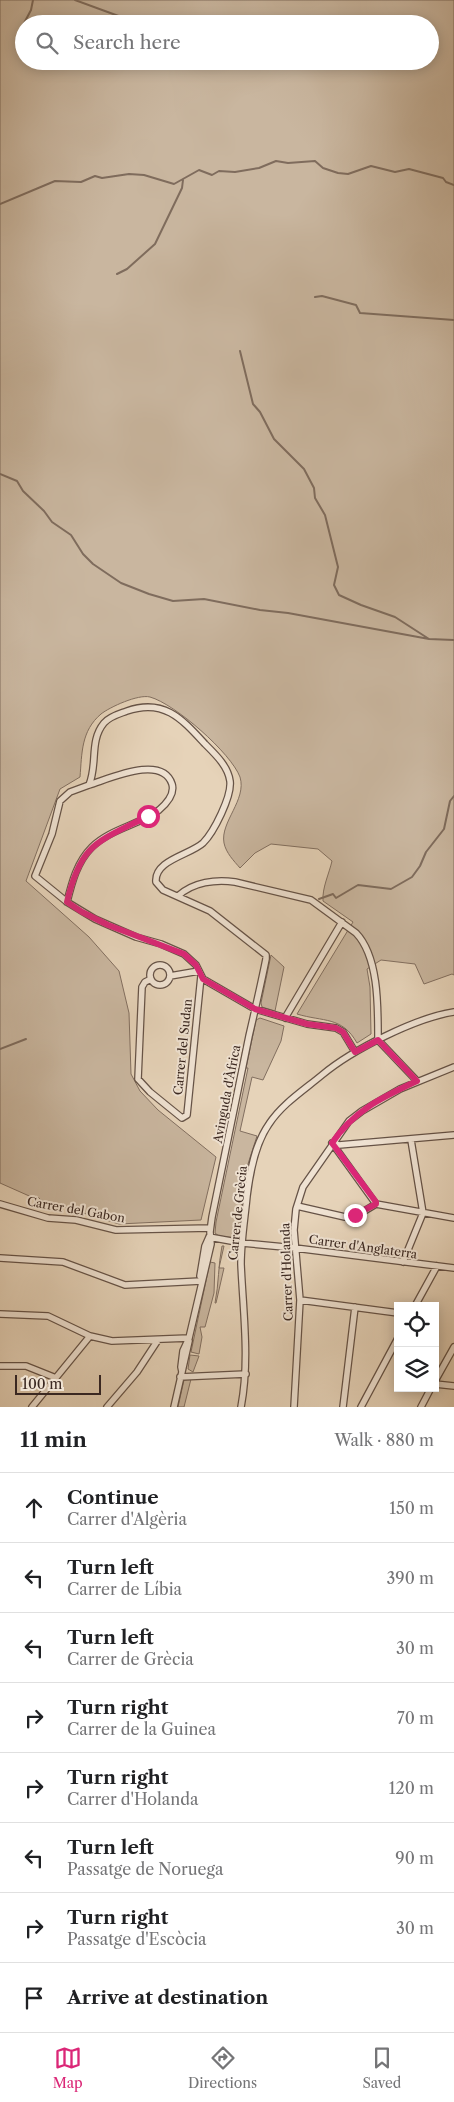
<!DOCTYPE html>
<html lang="en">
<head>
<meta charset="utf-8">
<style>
	:root { --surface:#fff; --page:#f2f2f2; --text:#202124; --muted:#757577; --line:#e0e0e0; --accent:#db2777 }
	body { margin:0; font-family:"Libre Caslon Text",serif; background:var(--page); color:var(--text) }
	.controls { position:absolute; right:15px; bottom:15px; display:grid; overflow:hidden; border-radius:0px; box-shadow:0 2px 12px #0003 }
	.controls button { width:45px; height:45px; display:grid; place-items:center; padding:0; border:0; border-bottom:1px solid var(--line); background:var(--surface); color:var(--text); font:25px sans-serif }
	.scale { position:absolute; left:15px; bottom:12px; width:86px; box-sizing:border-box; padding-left:5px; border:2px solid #3b2821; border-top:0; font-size:14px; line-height:18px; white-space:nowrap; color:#3b2821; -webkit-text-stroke:4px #efe2d2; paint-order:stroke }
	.stop { position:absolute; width:15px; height:15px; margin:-11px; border:4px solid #db2777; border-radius:50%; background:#fff }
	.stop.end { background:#db2777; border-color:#fff; box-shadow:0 1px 5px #0008 }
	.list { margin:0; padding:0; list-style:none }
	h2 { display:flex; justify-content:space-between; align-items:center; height:65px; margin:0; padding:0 20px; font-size:21px }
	h2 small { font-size:16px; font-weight:400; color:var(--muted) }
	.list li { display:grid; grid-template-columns:32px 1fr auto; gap:15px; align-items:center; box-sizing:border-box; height:70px; padding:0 20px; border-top:1px solid var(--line) }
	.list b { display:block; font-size:19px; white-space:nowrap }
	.list p { margin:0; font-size:16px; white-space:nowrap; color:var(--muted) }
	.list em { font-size:16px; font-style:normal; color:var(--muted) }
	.icon { flex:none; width:28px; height:28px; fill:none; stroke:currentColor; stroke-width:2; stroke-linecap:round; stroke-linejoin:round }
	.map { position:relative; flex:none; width:454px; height:1407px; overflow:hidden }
	.search { position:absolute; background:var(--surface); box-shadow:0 2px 12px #0003; left:15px; right:15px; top:15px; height:55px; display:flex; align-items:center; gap:12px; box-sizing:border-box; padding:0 18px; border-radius:28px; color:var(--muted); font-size:19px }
	.sheet { height:625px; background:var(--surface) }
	nav { display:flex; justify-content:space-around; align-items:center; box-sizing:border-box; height:70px; border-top:1px solid var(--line); background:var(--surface); font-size:14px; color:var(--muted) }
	nav a { display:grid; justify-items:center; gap:2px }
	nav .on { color:var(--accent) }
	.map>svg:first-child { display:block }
</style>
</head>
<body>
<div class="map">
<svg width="454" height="1407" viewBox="0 0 454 1407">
	<rect width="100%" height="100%" fill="#e6d3b9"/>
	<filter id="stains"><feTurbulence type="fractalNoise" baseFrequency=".004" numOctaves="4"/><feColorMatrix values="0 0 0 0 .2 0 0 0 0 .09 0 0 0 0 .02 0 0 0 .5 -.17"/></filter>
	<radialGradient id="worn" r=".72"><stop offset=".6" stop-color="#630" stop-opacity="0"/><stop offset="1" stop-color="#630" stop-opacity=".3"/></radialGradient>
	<path fill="#c9b69f" stroke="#826f60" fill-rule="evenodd" d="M0,0H454V975L452,974L424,984L415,964L381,960L367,969L370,987L371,1034L357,1043C342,1016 323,1022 297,1014L353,922L323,901C322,888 329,874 332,861L318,849L271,844L255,853L240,868C234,861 226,853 224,843C220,822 247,800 240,777C231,753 175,704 150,697C138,694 110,707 101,714C81,731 82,753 80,777L60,789L26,881L89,937L119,971L129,1013L131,1074L140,1091L158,1110L216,1157L201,1220L119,1224L41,1200L37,1196L36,1199L0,1183ZM24,24H430V61H24Z
		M271,955L284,967L275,1011L262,1007L261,1003Z
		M260,1018L284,1026L281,1041L263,1080L252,1077L240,1131L257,1136L247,1167L237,1238L219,1236L215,1233L216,1222L248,1068H246L256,1020Z
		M222,1246H224L219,1268H224L216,1303H215C219,1284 218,1265 222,1246Z
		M210,1262L215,1263L214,1293L205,1327H200L202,1337L199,1354L191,1352Z
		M190,1355L199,1356L193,1372L188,1369Z
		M191,1379L184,1407H178L184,1380Z"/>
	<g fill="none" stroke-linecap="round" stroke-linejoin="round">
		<path stroke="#7f6c5d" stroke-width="2" d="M75,0L124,18
			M22,27L31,10L33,0
			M0,204L55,181L81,182L95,176L102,178L129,174L144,175L174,184L199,170L212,175L219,171L235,172L259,168L276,161L288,163L315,161L323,168L338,173L348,174L371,166L395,172L409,169L443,178L446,182L454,185
			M117,274L127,269L155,244L182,188L183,180
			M315,297L322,296L356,305L360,313L454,320
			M240,351L253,404L260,412L274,439L304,469L314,488L315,498L325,515L338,567L334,585L339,595L361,605L395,617L429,639L454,640
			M0,474L17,481L23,491L44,511L52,522L71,535L83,554L93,564L121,583L149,594L173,601L204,599L260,610L288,613L429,639
			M319,899L333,894L336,898L358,885L391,889L412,877L420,866L426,852L444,829L450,801L454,796
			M0,1049L26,1039"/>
		<defs>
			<path id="street" d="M178,896C193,882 216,879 235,882L311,900L356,933C379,957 378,1008 378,1040L417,1081
				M67,902C72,882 77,862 92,847C110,829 139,825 159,810C166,804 175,794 172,784C162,754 109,779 89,785
				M150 975a10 10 0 1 1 20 0a10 10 0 1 1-20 0Z
				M170,976L199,971
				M151,979L145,982L142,987L138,1079L150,1092L182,1118L187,1115L201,976
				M285,1018L342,922
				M332,1143L339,1145L454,1135
				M332,1143L376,1204
				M0,1204L48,1218L76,1220L116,1230L210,1228
				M297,1206L345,1217L361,1213L376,1204L454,1218
				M209,1237L242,1243L295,1248L454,1268
				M0,1258L63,1262L125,1285L201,1281
				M403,1262L423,1213L411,1140
				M200,1276L205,1246L209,1237
				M300,1300L398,1313
				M415,1306L437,1266
				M0,1314L48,1316L90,1336L112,1341L189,1338
				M0,1366H26L56,1378
				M182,1372L181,1367L183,1351L189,1338L211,1244L210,1232L212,1217L249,1036C255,1010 261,984 266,959V955L210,911L163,890L156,882C154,860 190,855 203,843C214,832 232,796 230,781C228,766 215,754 205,744C182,719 164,698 127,711C119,714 110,716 104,723C89,741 98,764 89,785L70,792L60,801L52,834L35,876L67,902L95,919L136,937L161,944L184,954L196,965L203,979L255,1009L307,1024L336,1028L343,1032L355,1052
				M180,1377L246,1374
				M435,1381L454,1347
				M435,1384L454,1386
				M32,1407L90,1336
				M107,1407L137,1372L158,1340
				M174,1407L189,1341
				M241,1407C250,1360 243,1311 241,1264C241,1241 245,1218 247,1196C250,1171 255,1144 269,1124C282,1104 304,1090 322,1075C352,1050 415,1018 454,1012
				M294,1407L300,1300L294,1230L296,1209L303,1187L349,1121L362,1111L400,1089L454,1067
				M343,1407L355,1307
				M361,1407L398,1338
				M421,1407L431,1388"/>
		</defs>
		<use href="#street" stroke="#665347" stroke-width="8"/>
		<use href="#street" stroke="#efe2d2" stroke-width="5.5"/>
	</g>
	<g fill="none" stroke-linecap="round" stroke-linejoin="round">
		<path stroke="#db2777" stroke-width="6" d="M148,816C98,842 81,842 67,902L82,912L108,925L184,954L196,965L203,979L255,1009L307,1024L336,1028L343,1032L355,1052L378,1040L417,1081C383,1097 354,1110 332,1143L376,1202V1204L355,1215"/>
	</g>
	<g text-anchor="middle" stroke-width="4" stroke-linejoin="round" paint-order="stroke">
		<g font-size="12" fill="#3b2821" stroke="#efe2d2">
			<text transform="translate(183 1047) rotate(-84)" y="4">Carrer del Sudan</text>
			<text transform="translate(227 1094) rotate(-79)" y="4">Avinguda d'Àfrica</text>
			<text transform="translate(76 1210) rotate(10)" y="4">Carrer del Gabon</text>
			<text transform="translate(238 1213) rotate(-84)" y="4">Carrer de Grècia</text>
			<text transform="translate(363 1247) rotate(8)" y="4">Carrer d'Anglaterra</text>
			<text transform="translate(287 1272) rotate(-92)" y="4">Carrer d'Holanda</text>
		</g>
	</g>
	<rect width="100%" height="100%" filter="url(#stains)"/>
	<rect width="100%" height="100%" fill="url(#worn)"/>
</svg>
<div class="controls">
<button><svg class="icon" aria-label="locate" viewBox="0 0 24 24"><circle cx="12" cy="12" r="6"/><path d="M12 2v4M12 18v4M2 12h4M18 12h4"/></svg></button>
<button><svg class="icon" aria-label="layers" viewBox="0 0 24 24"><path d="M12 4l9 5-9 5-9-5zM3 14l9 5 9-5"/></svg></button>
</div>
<div class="scale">100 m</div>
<div class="stop" style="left:148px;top:816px"></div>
<div class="stop end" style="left:355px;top:1215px"></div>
<div class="search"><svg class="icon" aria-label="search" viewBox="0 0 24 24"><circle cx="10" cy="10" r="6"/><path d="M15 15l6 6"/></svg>Search here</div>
</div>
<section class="sheet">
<h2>11 min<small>Walk · 880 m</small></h2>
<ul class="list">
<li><svg class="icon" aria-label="ahead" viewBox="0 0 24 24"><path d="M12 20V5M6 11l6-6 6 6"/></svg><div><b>Continue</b><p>Carrer d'Algèria</p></div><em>150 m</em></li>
<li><svg class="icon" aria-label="left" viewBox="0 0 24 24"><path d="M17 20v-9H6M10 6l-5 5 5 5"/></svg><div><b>Turn left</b><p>Carrer de Líbia</p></div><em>390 m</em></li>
<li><svg class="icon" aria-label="left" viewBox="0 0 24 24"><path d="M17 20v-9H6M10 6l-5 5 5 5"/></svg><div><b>Turn left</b><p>Carrer de Grècia</p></div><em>30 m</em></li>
<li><svg class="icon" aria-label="right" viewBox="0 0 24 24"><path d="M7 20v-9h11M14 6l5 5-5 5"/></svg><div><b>Turn right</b><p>Carrer de la Guinea</p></div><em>70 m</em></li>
<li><svg class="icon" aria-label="right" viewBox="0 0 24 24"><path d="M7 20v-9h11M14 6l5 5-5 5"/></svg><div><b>Turn right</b><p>Carrer d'Holanda</p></div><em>120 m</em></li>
<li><svg class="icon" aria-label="left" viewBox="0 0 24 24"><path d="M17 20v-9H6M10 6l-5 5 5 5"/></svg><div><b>Turn left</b><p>Passatge de Noruega</p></div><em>90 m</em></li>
<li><svg class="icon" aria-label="right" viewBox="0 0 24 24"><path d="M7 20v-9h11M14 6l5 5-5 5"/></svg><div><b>Turn right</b><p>Passatge d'Escòcia</p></div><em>30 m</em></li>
<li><svg class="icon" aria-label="arrive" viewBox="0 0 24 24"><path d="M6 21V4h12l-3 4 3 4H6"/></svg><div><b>Arrive at destination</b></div></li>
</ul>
</section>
<nav>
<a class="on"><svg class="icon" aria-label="map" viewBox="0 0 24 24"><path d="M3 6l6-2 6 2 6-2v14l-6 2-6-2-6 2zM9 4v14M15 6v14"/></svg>Map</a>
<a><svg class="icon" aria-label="directions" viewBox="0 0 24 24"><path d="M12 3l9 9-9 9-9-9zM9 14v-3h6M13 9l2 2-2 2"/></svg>Directions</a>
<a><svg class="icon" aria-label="saved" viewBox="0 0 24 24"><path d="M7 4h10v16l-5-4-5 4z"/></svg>Saved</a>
</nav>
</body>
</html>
